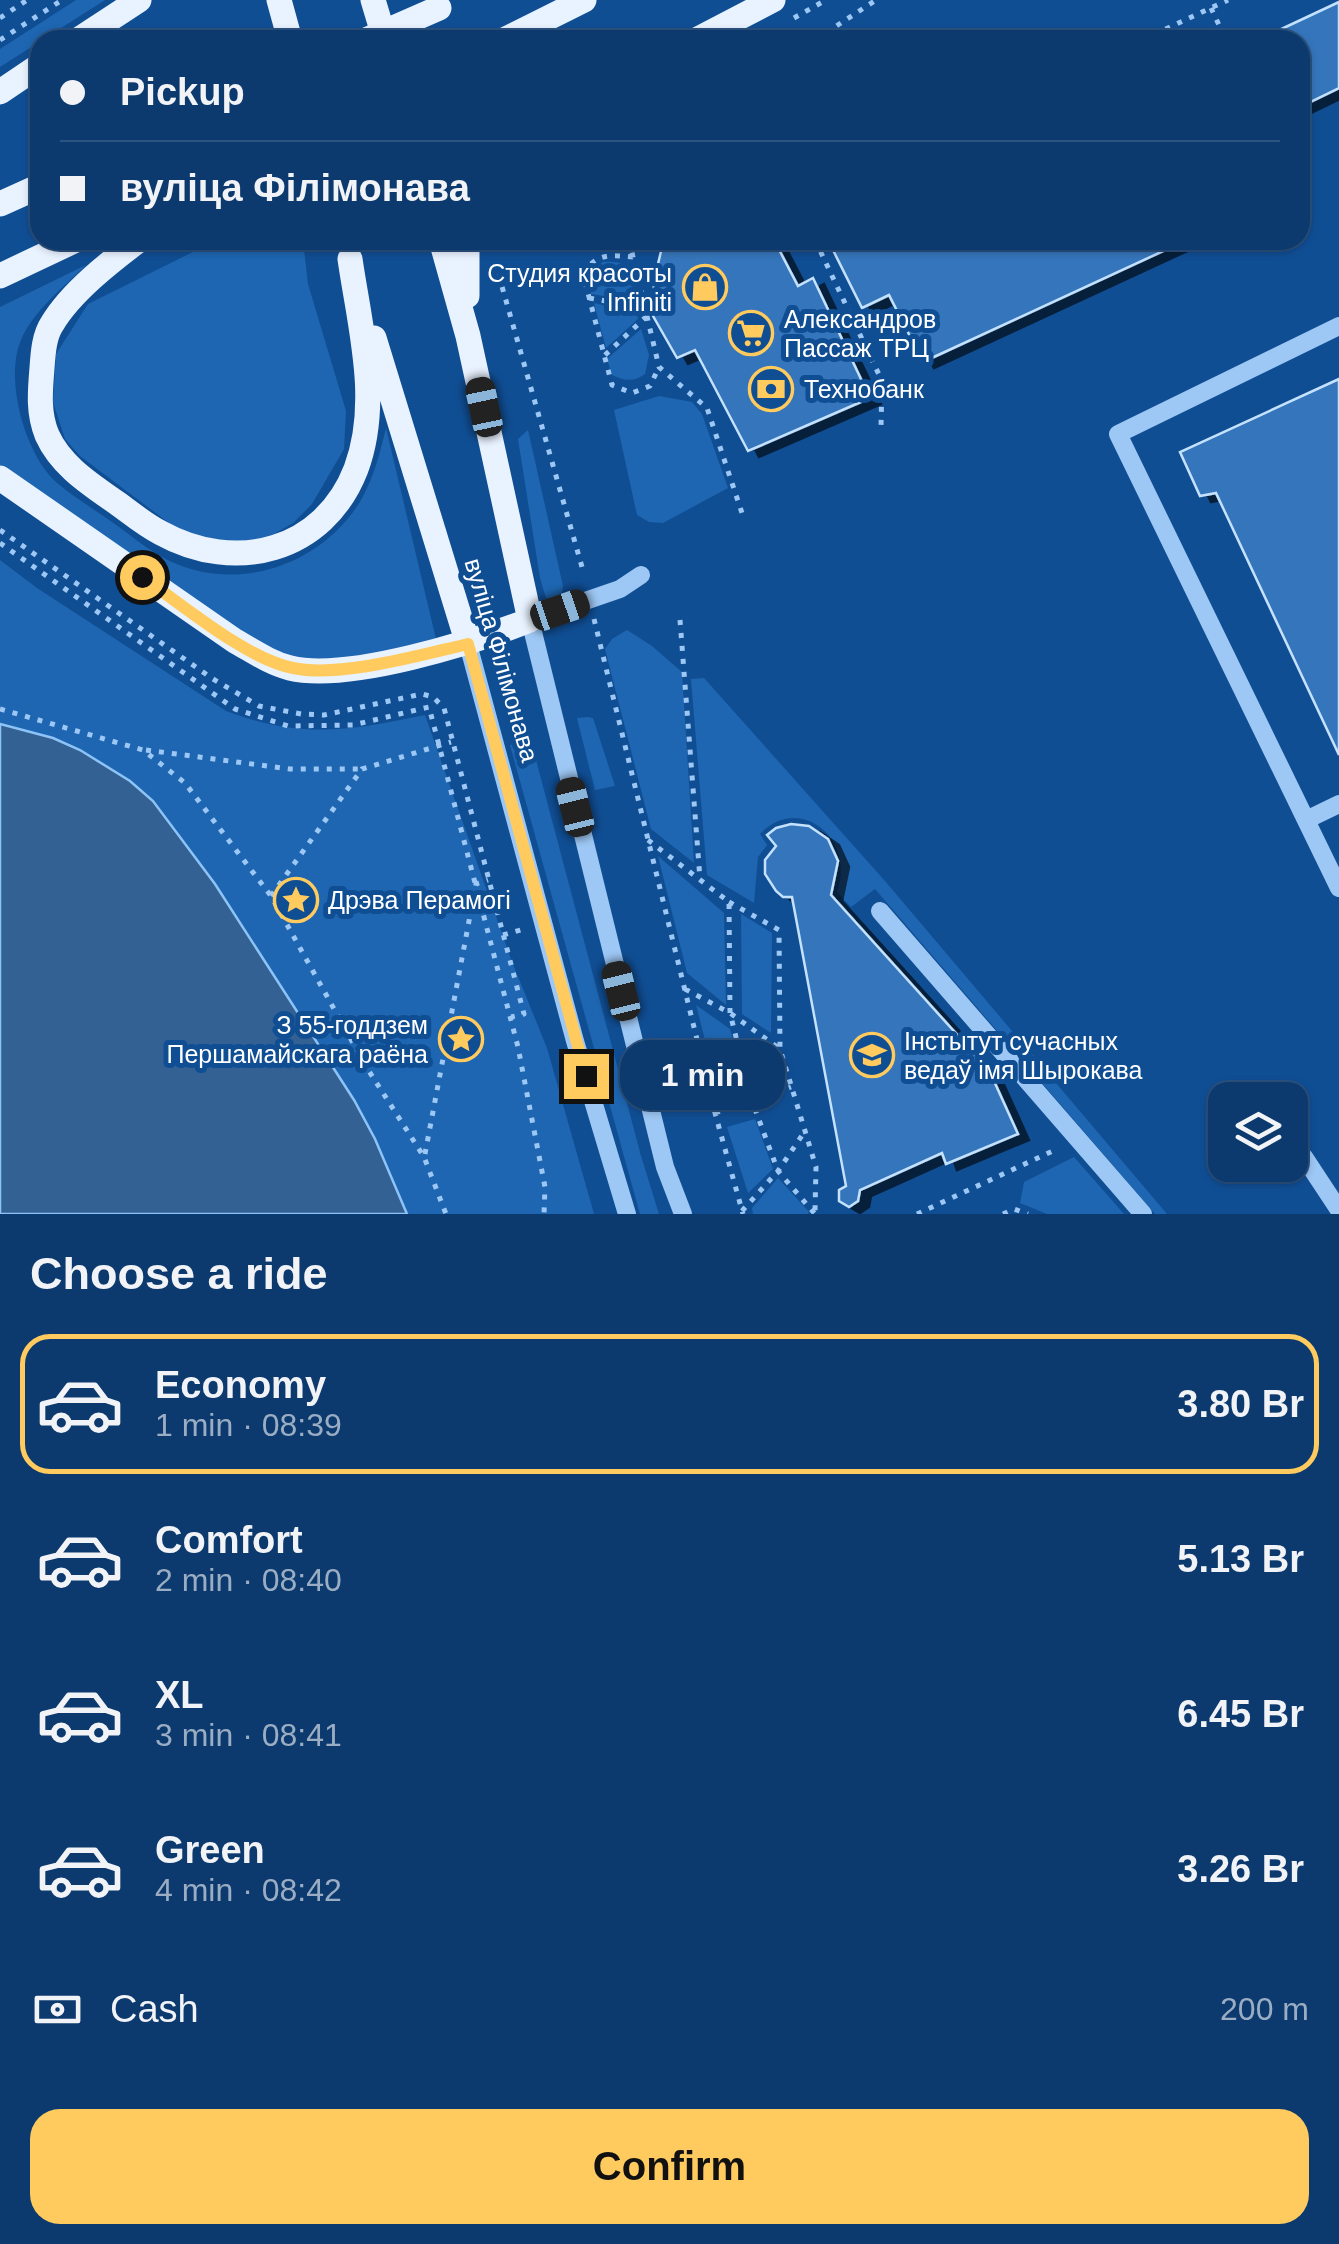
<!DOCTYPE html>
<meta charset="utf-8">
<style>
:root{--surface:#0c3a6f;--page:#1a4577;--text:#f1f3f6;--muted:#9aadc3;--line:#2c5482;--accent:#ffcb5f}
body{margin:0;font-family:Arial,sans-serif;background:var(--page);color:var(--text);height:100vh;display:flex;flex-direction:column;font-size:38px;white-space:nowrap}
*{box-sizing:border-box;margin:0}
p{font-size:32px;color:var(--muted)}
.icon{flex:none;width:55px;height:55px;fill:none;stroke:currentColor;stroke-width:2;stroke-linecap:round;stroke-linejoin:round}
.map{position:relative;height:1214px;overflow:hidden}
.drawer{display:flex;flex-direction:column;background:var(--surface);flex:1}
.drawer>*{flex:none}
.top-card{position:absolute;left:30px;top:30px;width:1280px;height:220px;border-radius:30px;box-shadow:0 2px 8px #0004,0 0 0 2px var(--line);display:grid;align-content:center;height:220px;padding:0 30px;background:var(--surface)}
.controls{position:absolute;left:1208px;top:1082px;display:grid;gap:20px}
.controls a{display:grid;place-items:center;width:100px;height:100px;border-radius:20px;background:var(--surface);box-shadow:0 2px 8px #0004,0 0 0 2px var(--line);font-size:50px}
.end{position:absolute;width:45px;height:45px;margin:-22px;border:12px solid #ffcb5f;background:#111;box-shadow:0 0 0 5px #111}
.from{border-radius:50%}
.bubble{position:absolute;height:70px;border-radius:30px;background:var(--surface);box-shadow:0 2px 8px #0004,0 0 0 2px var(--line);font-size:32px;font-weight:700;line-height:70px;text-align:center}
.car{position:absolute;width:30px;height:60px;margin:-30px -15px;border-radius:12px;box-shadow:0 0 8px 2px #0007;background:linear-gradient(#222 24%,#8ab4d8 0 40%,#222 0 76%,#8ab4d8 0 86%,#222 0)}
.top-card b{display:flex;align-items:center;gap:35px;height:95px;font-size:38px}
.top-card b+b{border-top:2px solid var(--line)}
.top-card i{width:25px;height:25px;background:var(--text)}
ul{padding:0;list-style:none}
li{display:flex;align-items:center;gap:30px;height:140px;margin:0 20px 15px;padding:0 10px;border:5px solid transparent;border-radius:30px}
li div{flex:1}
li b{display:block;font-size:38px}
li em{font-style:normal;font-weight:700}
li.active{border-color:var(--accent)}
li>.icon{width:90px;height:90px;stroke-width:1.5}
h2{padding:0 30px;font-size:45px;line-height:120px}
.pay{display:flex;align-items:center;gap:25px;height:110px;padding:0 30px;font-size:38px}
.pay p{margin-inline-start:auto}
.cta{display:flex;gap:20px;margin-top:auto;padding:20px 30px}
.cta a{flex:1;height:115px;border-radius:30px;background:var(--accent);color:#111;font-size:40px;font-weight:700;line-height:115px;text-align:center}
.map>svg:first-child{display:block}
.green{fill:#1e66b1}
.water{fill:#336193;stroke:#8ec3f7;stroke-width:2.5}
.building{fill:#3475bb;stroke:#c4e1fe;stroke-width:2.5;filter:url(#shadow)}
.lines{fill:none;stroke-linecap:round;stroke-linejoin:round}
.path{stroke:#9dc7f4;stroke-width:5;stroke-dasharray:5 8;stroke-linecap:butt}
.minor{stroke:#9dc7f4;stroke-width:18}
.major{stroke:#e9f3ff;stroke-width:25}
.major-bridge{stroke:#e9f3ff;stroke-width:25}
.route{stroke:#ffcb5f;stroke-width:12}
.labels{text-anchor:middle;stroke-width:10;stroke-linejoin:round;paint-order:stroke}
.poi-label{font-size:25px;fill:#fff;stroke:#104e94;text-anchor:start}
.street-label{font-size:25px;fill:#fff;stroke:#104e94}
</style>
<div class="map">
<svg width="1339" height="1214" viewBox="0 0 1339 1214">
<defs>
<filter id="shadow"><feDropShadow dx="11" dy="6" stdDeviation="0" flood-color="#0009"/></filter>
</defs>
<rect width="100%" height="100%" fill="#104e94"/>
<!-- green -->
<path class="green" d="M76,0H105L0,67V49Z
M217,240H303L308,284L346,411L344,449L312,504L293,523L267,538L227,542L204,538L173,526L80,456L65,439L53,402L56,354L88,304Z
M603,262C634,259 633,276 635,301L591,294C591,280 590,271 603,262Z
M86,265C64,287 33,311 21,340C4,379 25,454 56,482C73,497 94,509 112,522C128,533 144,547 162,557C232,596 321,567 361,500C374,477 380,453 386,428L436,639L352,659L321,662L275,655L0,465V307Z
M594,303L637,313L638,319L606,348Z
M641,329L649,355L645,374C634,382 624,381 612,375L607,359Z
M659,396L692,402L702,414L728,488L663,523L649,522L637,515L614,410Z
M528,430L563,586L561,598H546L540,578L518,439Z
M0,560L37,588L226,711C301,739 348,731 425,715L512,962L547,1048L594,1214H0Z
M627,630L652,646L682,672L694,863L651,829L605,649L612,639Z
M704,678L885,881L1167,1214H1155L875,889L851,907L837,892C856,838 799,793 760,834L767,845L758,857L754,903L707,875L691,679Z
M588,717L593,718L615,786L595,790L577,718Z
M531,741L641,1156L659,1214H640L510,745Z
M658,856L724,913L726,1005L687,973Z
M741,914L772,933L771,1033L742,1014Z
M696,1005L730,1029L748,1097L722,1106Z
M755,1119L773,1169L748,1193L727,1127Z
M1074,1157L1124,1214H1047L1020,1203L1024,1182Z
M778,1178L809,1212L808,1214H753L752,1208Z"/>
<!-- water -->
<path class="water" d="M0,724L53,738L80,750L130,781L153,801L215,884L354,1100L375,1139L407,1214H0Z"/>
<!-- building -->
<path class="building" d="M1339,2V88L1300,107V40H1258Z
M660,240H774L798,286L813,278L870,398L748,451L695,350L677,358L653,316L654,281L662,247Z
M854,240H1187L923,362L889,295L862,308L833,250Z
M1339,379V755L1216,493L1200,496L1180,452Z
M791,824L809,826L828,839L838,861L831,895L989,1070L1018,1134L946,1164L942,1153L860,1190L858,1201L849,1207L839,1201V1190L846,1186L792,897H783L776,891L765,874V860L776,846L767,835L776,828Z"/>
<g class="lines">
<!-- path -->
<path class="path" d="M1211,8L1226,40
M0,18L27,0
M794,18L826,0
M0,40L62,0
M815,40L876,0
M1142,40L1228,0
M629,240L659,367L707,408L743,516
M815,240L882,381L881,427
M633,257C610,255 596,253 583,274L612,385L632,393L650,386L659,367
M495,262L584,574
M589,298L645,308
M605,355L647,316
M0,530L213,679L259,706L301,714L324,715L422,694L433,697L444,708L524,1014L511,1017
M0,543L235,709L288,726L353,725L429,707L518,1047L545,1187L544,1214
M594,619L715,1113L743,1214
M680,620L700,879
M0,709L143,750L185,783L271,896L367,1068L424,1157L446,1214
M146,750L290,769H362
M648,840L729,902L730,1013L752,1101L778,1171L815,1214
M271,896L362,769L451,742
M729,902L779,930L780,1049L816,1167L815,1211L818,1214
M503,935L524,929
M685,989L730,1013L780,1049
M715,1113L791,1087
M425,1154L476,884L488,880
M742,1211L778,1171L805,1131
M917,1214L1057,1149
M1003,1214L1014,1209L1028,1214"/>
<!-- minor -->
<path class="minor" d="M1339,326L1118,434L1339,888
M641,575L620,589L530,620L665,1167L683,1214
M468,644L575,1041L627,1214
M1306,820L1339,804
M880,911L1143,1214
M1304,1157L1339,1210"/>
<!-- major -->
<path class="major" d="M279,0L290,40
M373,0L385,40
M78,40L139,0
M504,40L584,0
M696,40L773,0
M0,92L40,65
M0,204L40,186
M139,240C110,262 71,292 52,324C44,336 43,354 42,368C40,392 38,413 47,435C61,466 90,484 117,503C131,513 145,525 161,533C235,574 324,552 356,469C381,402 360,328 350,259
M467,240V296
M0,276L76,240
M374,338L468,644
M0,478L235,641C253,651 270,663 290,668C348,682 475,642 530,620L468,336L441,240"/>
<!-- major-bridge -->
<path class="major-bridge" d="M366,40L439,8"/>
</g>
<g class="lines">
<!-- route -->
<path class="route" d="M142,577C182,604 246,659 293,668C340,678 420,655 468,644L586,1076"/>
</g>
<!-- icons -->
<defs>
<symbol id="shop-ring" viewBox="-11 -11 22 22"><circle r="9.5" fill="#104e94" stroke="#ffcb5f" stroke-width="1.5"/><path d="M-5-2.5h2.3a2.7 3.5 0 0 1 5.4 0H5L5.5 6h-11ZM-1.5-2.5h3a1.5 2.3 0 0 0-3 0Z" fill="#ffcb5f"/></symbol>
<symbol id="supermarket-ring" viewBox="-11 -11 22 22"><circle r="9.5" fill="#104e94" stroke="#ffcb5f" stroke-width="1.5"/><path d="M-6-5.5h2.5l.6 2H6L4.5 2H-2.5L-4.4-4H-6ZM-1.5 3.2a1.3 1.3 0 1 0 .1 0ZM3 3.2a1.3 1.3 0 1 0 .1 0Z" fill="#ffcb5f"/></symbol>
<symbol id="bank-ring" viewBox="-11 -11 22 22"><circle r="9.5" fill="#104e94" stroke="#ffcb5f" stroke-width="1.5"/><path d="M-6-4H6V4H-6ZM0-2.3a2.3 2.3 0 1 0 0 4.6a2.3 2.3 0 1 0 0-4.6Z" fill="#ffcb5f"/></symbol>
<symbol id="sight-ring" viewBox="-11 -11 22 22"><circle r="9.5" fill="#104e94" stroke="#ffcb5f" stroke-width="1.5"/><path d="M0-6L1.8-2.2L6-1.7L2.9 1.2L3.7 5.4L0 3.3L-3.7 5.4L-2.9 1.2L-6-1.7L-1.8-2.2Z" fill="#ffcb5f"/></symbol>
<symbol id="university-ring" viewBox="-11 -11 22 22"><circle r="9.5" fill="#104e94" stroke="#ffcb5f" stroke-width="1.5"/><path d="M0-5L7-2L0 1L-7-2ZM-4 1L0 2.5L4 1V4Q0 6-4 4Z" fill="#ffcb5f"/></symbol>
</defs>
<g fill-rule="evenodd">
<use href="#shop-ring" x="680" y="262" width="50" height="50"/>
<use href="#supermarket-ring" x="726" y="308" width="50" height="50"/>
<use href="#bank-ring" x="746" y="364" width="50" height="50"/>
<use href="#sight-ring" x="271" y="875" width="50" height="50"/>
<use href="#sight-ring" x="436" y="1014" width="50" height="50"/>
<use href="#university-ring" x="847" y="1030" width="50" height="50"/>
</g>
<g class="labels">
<!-- poi labels -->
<g class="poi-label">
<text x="672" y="282" text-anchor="end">Студия красоты<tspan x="672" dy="29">Infiniti</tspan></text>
<text x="784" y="328">Александров<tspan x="784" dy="29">Пассаж ТРЦ</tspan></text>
<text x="804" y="398">Технобанк</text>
<text x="328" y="909">Дрэва Перамогі</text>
<text x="428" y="1034" text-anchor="end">З 55-годдзем<tspan x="428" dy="29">Першамайскага раёна</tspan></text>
<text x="904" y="1050">Інстытут сучасных<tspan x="904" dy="29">ведаў імя Шырокава</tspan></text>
</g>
<!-- street labels -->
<g class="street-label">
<text transform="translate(502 660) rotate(74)" y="9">вуліца Філімонава</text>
</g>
</g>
</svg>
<div class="controls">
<a><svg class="icon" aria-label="layers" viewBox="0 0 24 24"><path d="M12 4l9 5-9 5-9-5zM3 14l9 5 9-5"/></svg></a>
</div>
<i class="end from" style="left:142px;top:577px"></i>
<i class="end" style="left:586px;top:1076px"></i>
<div class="bubble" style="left:620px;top:1040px;width:165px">1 min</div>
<i class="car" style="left:484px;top:407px;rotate:348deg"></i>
<i class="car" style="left:560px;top:610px;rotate:71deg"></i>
<i class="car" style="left:575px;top:807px;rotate:346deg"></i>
<i class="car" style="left:621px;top:991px;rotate:346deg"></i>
<div class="top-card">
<b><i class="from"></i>Pickup</b>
<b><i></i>вуліца Філімонава</b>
</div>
</div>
<section class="drawer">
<h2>Choose a ride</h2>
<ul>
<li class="active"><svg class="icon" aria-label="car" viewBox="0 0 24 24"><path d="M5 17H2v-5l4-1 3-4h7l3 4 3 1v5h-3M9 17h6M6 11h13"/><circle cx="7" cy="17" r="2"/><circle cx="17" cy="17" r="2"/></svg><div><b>Economy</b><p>1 min · 08:39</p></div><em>3.80 Br</em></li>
<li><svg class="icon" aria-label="car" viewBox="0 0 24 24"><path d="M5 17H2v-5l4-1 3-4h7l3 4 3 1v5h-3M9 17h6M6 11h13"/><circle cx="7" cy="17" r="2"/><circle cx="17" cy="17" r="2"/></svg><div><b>Comfort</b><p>2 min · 08:40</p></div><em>5.13 Br</em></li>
<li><svg class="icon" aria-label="car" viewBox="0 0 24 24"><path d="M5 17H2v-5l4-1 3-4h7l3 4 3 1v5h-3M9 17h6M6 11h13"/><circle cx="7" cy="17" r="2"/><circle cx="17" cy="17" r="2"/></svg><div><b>XL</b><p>3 min · 08:41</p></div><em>6.45 Br</em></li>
<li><svg class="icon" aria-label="car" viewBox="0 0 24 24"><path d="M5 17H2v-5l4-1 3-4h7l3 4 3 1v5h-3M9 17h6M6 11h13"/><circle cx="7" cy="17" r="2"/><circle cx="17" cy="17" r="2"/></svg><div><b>Green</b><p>4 min · 08:42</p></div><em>3.26 Br</em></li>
</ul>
<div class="pay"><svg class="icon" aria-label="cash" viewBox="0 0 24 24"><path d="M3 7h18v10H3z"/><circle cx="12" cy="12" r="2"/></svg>Cash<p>200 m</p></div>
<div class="cta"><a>Confirm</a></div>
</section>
